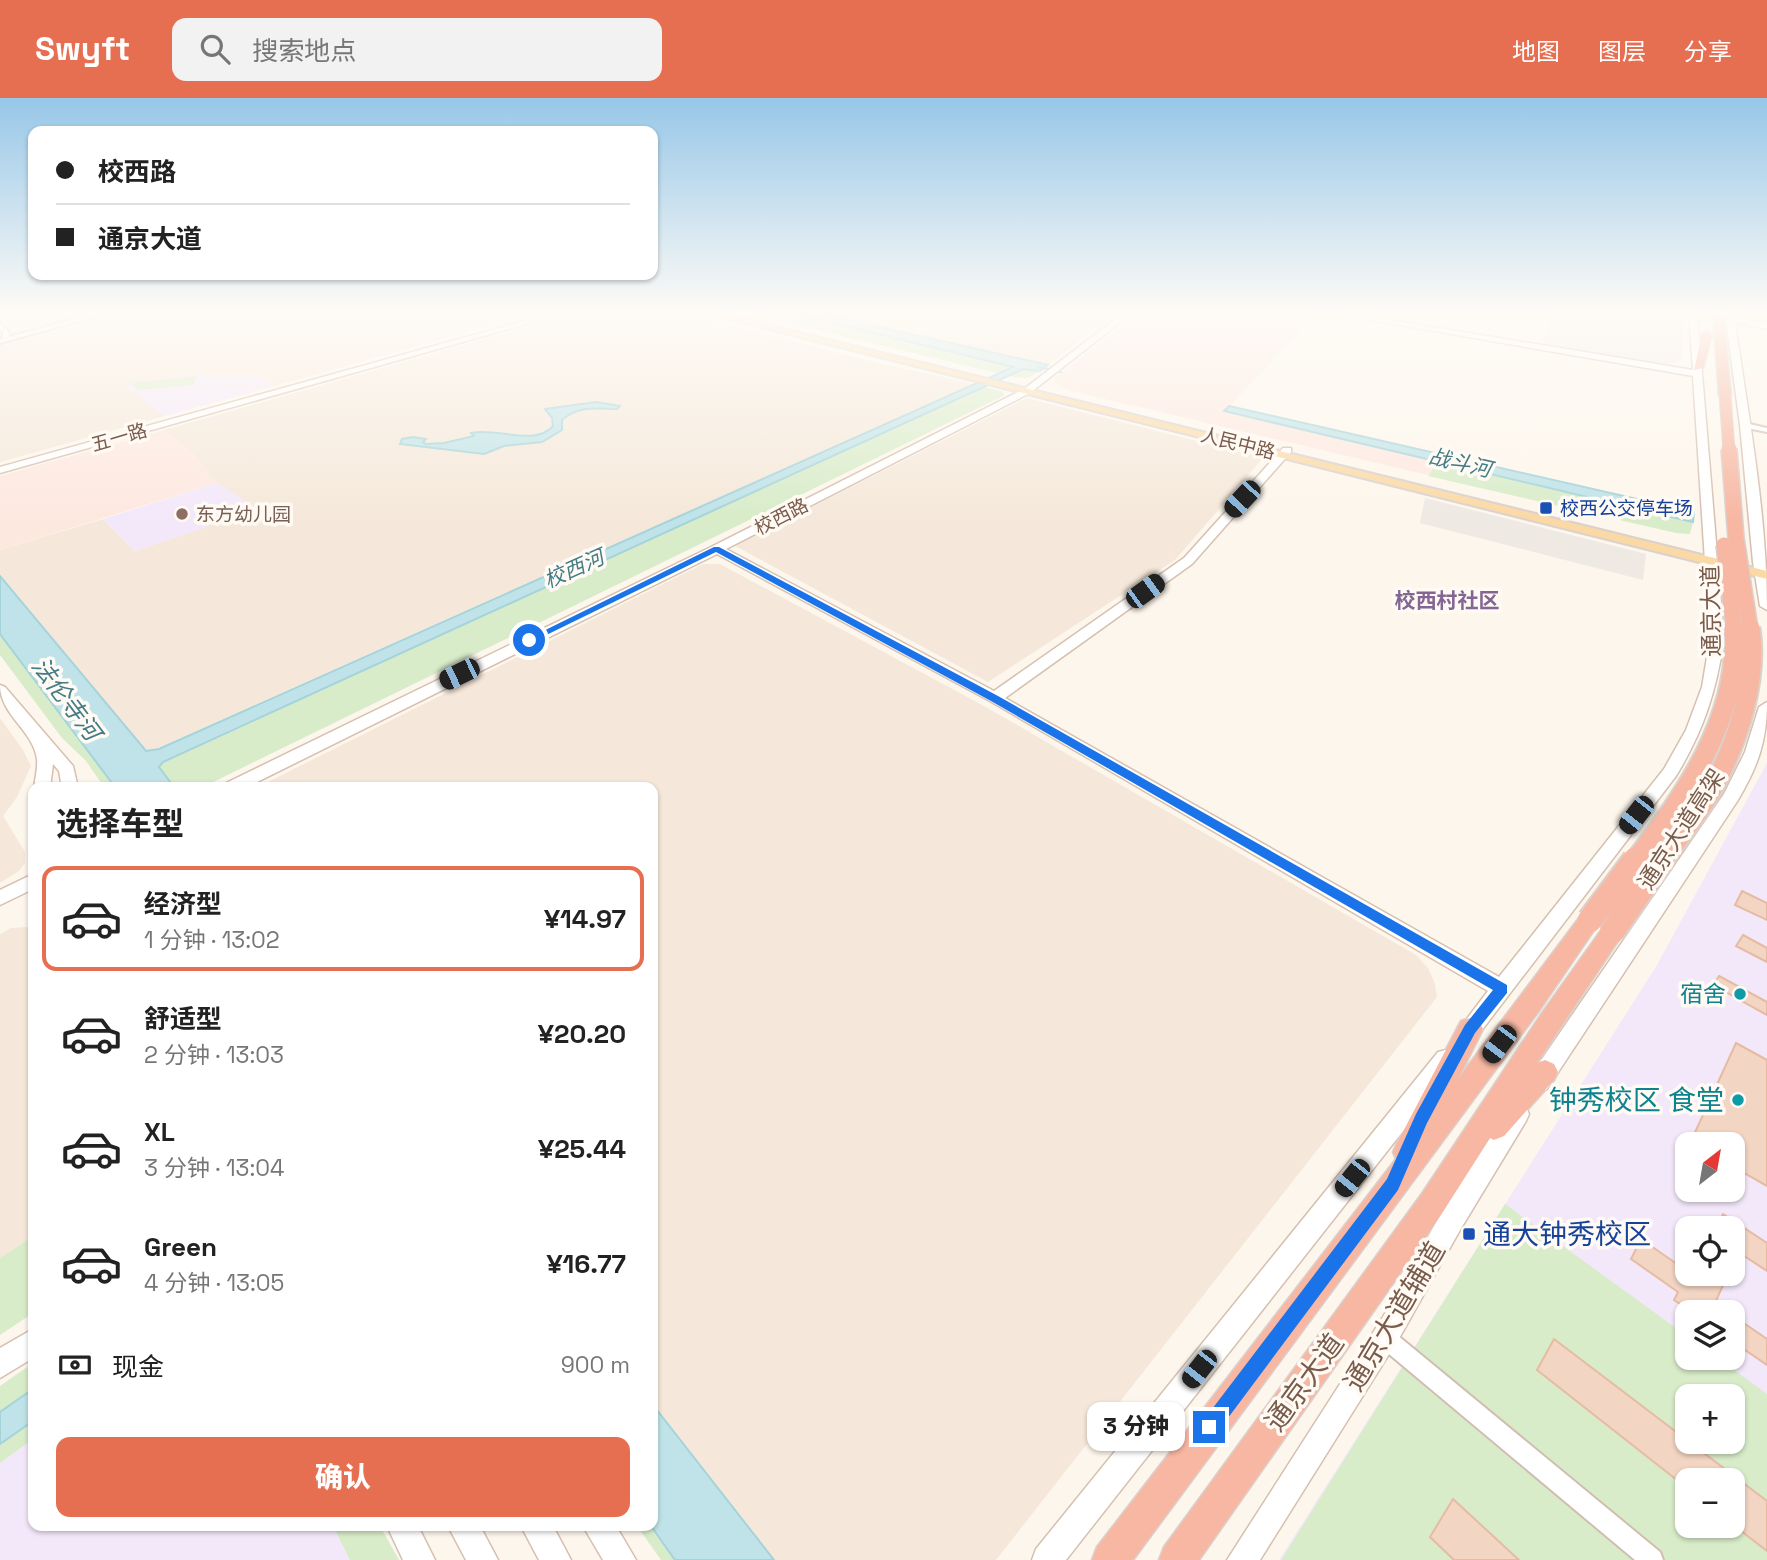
<!DOCTYPE html>
<html lang="zh">
<meta charset="utf-8">
<style>
:root{--surface:#fff;--page:#f2f2f2;--text:#222;--muted:#767676;--line:#e0e0e0;--accent:#e76f51}
body{margin:0;font-family:"Space Grotesk","Noto Sans SC",sans-serif;background:var(--page);color:var(--text);height:100vh;display:flex;flex-direction:column;font-size:26px;white-space:nowrap}
*{box-sizing:border-box;margin:0}
p{font-size:23px;color:var(--muted)}
.icon{flex:none;width:38px;height:38px;fill:none;stroke:currentColor;stroke-width:2;stroke-linecap:round;stroke-linejoin:round}
.map{position:relative;flex:1;overflow:hidden}
.panel{position:absolute;left:28px;top:684px;width:630px;height:749px;display:flex;flex-direction:column;background:var(--surface);border-radius:14px;box-shadow:0 2px 5px #0004}
.panel>*{flex:none}
.banner{position:absolute;left:28px;top:28px;width:630px;height:154px;border-radius:14px;box-shadow:0 2px 5px #0004;display:grid;align-content:center;height:154px;padding:0 28px;background:var(--surface)}
.needle{width:46px;rotate:31deg}
.buttons{position:absolute;left:1675px;top:1034px;display:grid;gap:14px}
.buttons a{display:grid;place-items:center;width:70px;height:70px;border-radius:14px;background:var(--surface);box-shadow:0 2px 5px #0004;font-size:35px}
.end{position:absolute;width:32px;height:32px;margin:-16px;border:9px solid #1a73e8;background:#fff;box-shadow:0 0 0 4px #fff}
.from{border-radius:50%}
.bubble{position:absolute;height:49px;border-radius:14px;background:var(--surface);box-shadow:0 2px 5px #0004;font-size:23px;font-weight:800;line-height:49px;text-align:center}
.car{position:absolute;width:21px;height:42px;margin:-21px -10px;border-radius:9px;box-shadow:0 0 5px 2px #0007;background:linear-gradient(#222 24%,#8ab4d8 0 40%,#222 0 76%,#8ab4d8 0 86%,#222 0)}
.banner b{display:flex;align-items:center;gap:24px;height:66px;font-size:26px}
.banner b+b{border-top:2px solid var(--line)}
.banner i{width:18px;height:18px;background:var(--text)}
ul{padding:0;list-style:none}
li{display:flex;align-items:center;gap:21px;height:105px;margin:0 14px 10px;padding:0 14px;border:4px solid transparent;border-radius:14px}
li div{flex:1}
li b{display:block;font-size:26px}
li em{font-style:normal;font-weight:800}
li.current{border-color:var(--accent)}
li>.icon{width:63px;height:63px;stroke-width:1.5}
h2{padding:0 28px;font-size:32px;line-height:84px}
.pay{display:flex;align-items:center;gap:18px;height:77px;padding:0 28px;font-size:26px}
.pay p{margin-inline-start:auto}
.action{display:flex;gap:14px;margin-top:auto;padding:14px 28px}
.action a{flex:1;height:80px;border-radius:14px;background:var(--accent);color:#fff;font-size:28px;font-weight:800;line-height:80px;text-align:center}
header{display:flex;align-items:center;gap:42px;box-sizing:border-box;height:98px;padding:0 35px;background:var(--accent);color:#fff}
header strong{font-size:33px}
nav{display:flex;gap:38px;margin-inline-start:auto;font-size:24px}
.search{width:490px;height:63px;background:var(--page);display:flex;align-items:center;gap:18px;box-sizing:border-box;padding:0 24px;border-radius:14px;color:var(--muted);font-size:26px}
.map>svg:first-child{display:block}
.residential{fill:#f5e8da}
.commercial{fill:#fde8e0}
.industrial{fill:#efe9e4}
.education{fill:#f3e8fa;fill-rule:evenodd}
.green{fill:#d8ecc9;fill-rule:evenodd}
.water{fill:#bfe3e8;stroke:#a5d3da;stroke-width:2}
.lines{fill:none;stroke-linecap:round;stroke-linejoin:round}
.stream{stroke:#a5d3da;stroke-width:2.5}
.building{fill:#f3d5c3;stroke:#e6bba3;stroke-width:2}
.street-casing{stroke:#d1beb0;stroke-width:4}
.secondary-casing{stroke:#d6c0b0;stroke-width:3}
.primary-casing{stroke:#dad1cd;stroke-width:4}
.highway-casing{stroke:#dad1cd;stroke-width:3}
.street{fill:#fff;fill-rule:evenodd}
.secondary{fill:#fff;fill-rule:evenodd}
.primary{fill:#fbd9a5;fill-rule:evenodd}
.highway{fill:#f7b7a3;fill-rule:evenodd}
.highway-bridge-far3-casing{stroke:#dad1cd;stroke-width:13;stroke-linecap:butt}
.highway-bridge-far2-casing{stroke:#dad1cd;stroke-width:18;stroke-linecap:butt}
.highway-bridge-far1-casing{stroke:#dad1cd;stroke-width:23;stroke-linecap:butt}
.highway-bridge-casing{stroke:#dad1cd;stroke-width:28;stroke-linecap:butt}
.highway-bridge-far3{stroke:#f7b7a3;stroke-width:11}
.highway-bridge-far2{stroke:#f7b7a3;stroke-width:15}
.highway-bridge-far1{stroke:#f7b7a3;stroke-width:19}
.highway-bridge{stroke:#f7b7a3;stroke-width:24}
.route{fill:#1a73e8}
.transit-dot{fill:#1a4fb4;stroke:#fffaf3;stroke-width:2.5}
.education-dot{fill:#8d6e63;stroke:#fffaf3;stroke-width:2.5}
.culture-dot{fill:#0f9aa8;stroke:#fffaf3;stroke-width:2.5}
.labels{text-anchor:middle;stroke-width:7;stroke-linejoin:round;paint-order:stroke}
.far-street-label{font-size:19px;fill:#7a5c4d;stroke:#fffaf3}
.far-transit-label{font-size:19px;fill:#164399;stroke:#fffaf3;text-anchor:start}
.far-education-label{font-size:19px;fill:#785e54;stroke:#fffaf3;text-anchor:start}
.far-water-label{font-size:21px;font-style:italic;fill:#437c86;stroke:#fffaf3}
.far-quarter-label{font-size:21px;font-weight:bold;fill:#846695;stroke:#fffaf3}
.street-label{font-size:23px;fill:#7a5c4d;stroke:#fffaf3}
.culture-label{font-size:23px;fill:#0d838f;stroke:#fffaf3;text-anchor:end}
.water-label{font-size:24px;font-style:italic;fill:#437c86;stroke:#fffaf3}
.near-culture-label{font-size:28px;fill:#0d838f;stroke:#fffaf3;text-anchor:end}
.near-transit-label{font-size:28px;fill:#164399;stroke:#fffaf3;text-anchor:start}
.near-street-label{font-size:28px;fill:#7a5c4d;stroke:#fffaf3}
</style>
<header>
<strong>Swyft</strong>
<div class="search"><svg class="icon" aria-label="search" viewBox="0 0 24 24"><circle cx="10" cy="10" r="6"/><path d="M15 15l6 6"/></svg>搜索地点</div>
<nav><a>地图</a><a>图层</a><a>分享</a></nav>
</header>
<div class="map">
<svg width="1767" height="1462" viewBox="0 0 1767 1462">
<rect width="100%" height="100%" fill="#fdf6ec"/>
<!-- residential -->
<path class="residential" d="M0,215H535L274,288L261,279L128,290L165,318L0,364Z
M576,215H681L870,263L974,286L154,652L146,653L0,478V452L103,421L135,453L258,411L216,385L192,354L164,332Z
M818,215H1116L1048,267Z
M1027,300L1263,360L1175,462L988,584L735,448Z
M703,466H720L984,608L1416,857L1428,870L1435,886L1437,899L996,1462H774L653,1307V690H256Z
M0,620L23,652L31,668L17,699L3,718L25,754V765L19,773L0,785Z
M27,829L33,831V1138L0,1160V836L11,830Z"/>
<!-- commercial -->
<path class="commercial" d="M1138,215L1316,216L1225,313L1437,364L1428,377L1067,292L1054,284L1055,280Z
M164,332L192,354L216,385L0,452V378Z"/>
<!-- industrial -->
<path class="industrial" d="M1554,215H1683L1682,260L1674,265L1651,266L1541,249Z
M1425,400L1646,456L1643,482L1420,425Z"/>
<!-- education -->
<path class="education" d="M202,276L261,279L274,288L165,318L127,290V285Z
M216,385L259,411L135,453L103,421Z
M1767,665V1462H1279L1657,867ZM1687,1046H1732V1092H1687ZM1687,1130H1732V1176H1687ZM1687,1214H1732V1260H1687ZM1687,1298H1732V1344H1687ZM1687,1382H1732V1428H1687Z
M33,1341V1428H333L350,1462H0V1365Z"/>
<!-- green -->
<path class="green" d="M746,215H791L1040,273L1027,280L1014,279Z
M197,278L193,287L138,292L130,285Z
M984,289L1001,293L1005,297L203,689H174L158,669L163,665Z
M1437,364L1693,424L1690,436L1676,435L1428,378Z
M0,537L115,689H104L86,663L62,640L0,557Z
M1505,1106L1687,1238V1260H1718L1767,1296V1462H1281ZM1687,1298H1732V1344H1687ZM1687,1382H1732V1428H1687Z
M33,1138V1215L0,1237V1160Z
M33,1265V1341L0,1365V1288Z
M333,1428H380L399,1462H350Z
M637,1428H651L675,1462H661Z"/>
<!-- water -->
<path class="water" d="M791,215H818L1048,267L1040,273L1023,271L163,664L159,669L174,689H115L0,536V478L146,653L159,651L1013,269Z
M596,304L620,308L617,311C598,311 578,307 562,322V332L542,344L504,348L484,356L400,346L402,341L413,339L426,341L423,344L426,346L444,345L474,338L471,335C496,329 535,349 553,328L552,320L545,311Z
M1229,308L1694,414L1693,424L1224,313Z
M33,1291V1323L0,1346V1314Z
M653,1307L774,1462H675L651,1428Z"/>
<g class="lines">
<!-- stream -->
<path class="stream" d="M1038,269L1061,274"/>
</g>
<!-- building -->
<path class="building" d="M1742,793L1767,805V822L1735,807Z
M1743,837L1767,850V864L1736,848Z
M1719,878L1767,904V917L1713,887Z
M1736,945L1767,962V1088L1732,1068V1046H1697L1691,1043Z
M1723,1116L1767,1145V1173L1732,1150V1130H1716Z
M1641,1141L1687,1173V1176H1728L1715,1205L1729,1214H1692L1674,1202L1678,1194L1631,1161Z
M1732,1217L1767,1241V1267L1732,1243Z
M1554,1241L1767,1403V1453L1732,1426V1382H1687V1390L1537,1272Z
M1453,1401L1519,1462H1454L1430,1439Z"/>
<g class="lines">
<defs>
<path id="street" d="M98,215H107L0,245V241L3,240V234L0,231V225L9,234V239Z
M1745,325L1767,330V334L1742,329L1741,327Z
M1384,1230L1391,1232L1660,1454L1663,1462H1635L1377,1246L1375,1239L1377,1232Z"/>
<path id="secondary" d="M552,215H565L0,375V369Z
M1123,215H1132L1030,295L726,451L994,593L1184,460L1283,350H1291V354L1192,466L1005,600L1499,879L1664,671L1686,632L1702,589L1710,541L1693,278L1330,215H1348L1693,272L1689,215H1697L1724,541C1716,594 1704,632 1676,678L1472,945L1464,948L1456,945L1453,939L1488,893L990,603L717,456L245,690H222L224,686L713,448L1024,291Z
M1725,215H1733L1734,220L1767,225V231L1735,225C1749,320 1767,417 1767,512L1760,508L1753,464L1740,327Z
M0,587L5,589L73,668L78,690H62L59,673L53,666L50,690H34C35,681 38,670 37,661C33,632 0,617 0,587Z
M1767,604C1767,643 1758,668 1738,702L1547,991L1539,994L1531,991L1528,984L1531,977L1724,696L1745,654L1759,609Z
M33,776V791L0,807V792Z
M1446,952L1454,954L1457,961L1454,968L1066,1462H1032L1036,1451L1438,954Z
M1518,1006L1526,1009L1529,1016L1526,1023L1460,1132L1401,1237L1260,1462H1227L1383,1219L1442,1114L1510,1009Z
M33,1231V1260L0,1280V1250Z
M387,1428H418L435,1462H403Z
M448,1428H480L498,1462H466Z
M521,1428H553L571,1462H539Z
M583,1428H616L636,1462H603Z"/>
<path id="primary" d="M704,215H719L1767,473V481Z"/>
<path id="highway" d="M1713,215H1723L1731,297L1725,300L1719,297Z
M1707,233L1712,236L1703,270L1694,272L1702,236Z
M1590,813L1598,816L1601,822L1539,913L1133,1462H1092L1097,1449L1396,1061L1393,1054L1397,1045L1461,923L1470,920L1479,923L1483,931L1458,981L1582,816Z
M1612,825L1620,828L1624,834L1620,840L1537,965L1545,962L1554,966L1558,974L1554,982L1504,1038L1494,1042L1490,1040L1441,1117L1199,1462H1159L1164,1449L1421,1097L1544,912L1604,828Z"/>
</defs>
<!-- street casing -->
<use href="#street" class="street-casing"/>
<!-- secondary casing -->
<use href="#secondary" class="secondary-casing"/>
<!-- primary casing -->
<use href="#primary" class="primary-casing"/>
<!-- highway casing -->
<use href="#highway" class="highway-casing"/>
<!-- street -->
<use href="#street" class="street"/>
<!-- secondary -->
<use href="#secondary" class="secondary"/>
<!-- primary -->
<use href="#primary" class="primary"/>
<!-- highway -->
<use href="#highway" class="highway"/>
<defs>
<path id="highway-bridge-far3" d="M1725,297L1729,353"/>
<path id="highway-bridge-far2" d="M1729,351L1736,440L1750,531
M1724,447L1734,531"/>
<path id="highway-bridge-far1" d="M1634,764C1685,697 1741,618 1734,530
M1661,764C1678,740 1699,716 1713,689C1738,643 1758,582 1750,530"/>
<path id="highway-bridge" d="M1590,822L1635,762
M1612,834L1662,762"/>
</defs>
<!-- highway-bridge-far3 casing -->
<use href="#highway-bridge-far3" class="highway-bridge-far3-casing"/>
<!-- highway-bridge-far2 casing -->
<use href="#highway-bridge-far2" class="highway-bridge-far2-casing"/>
<!-- highway-bridge-far1 casing -->
<use href="#highway-bridge-far1" class="highway-bridge-far1-casing"/>
<!-- highway-bridge casing -->
<use href="#highway-bridge" class="highway-bridge-casing"/>
<!-- highway-bridge-far3 -->
<use href="#highway-bridge-far3" class="highway-bridge-far3"/>
<!-- highway-bridge-far2 -->
<use href="#highway-bridge-far2" class="highway-bridge-far2"/>
<!-- highway-bridge-far1 -->
<use href="#highway-bridge-far1" class="highway-bridge-far1"/>
<!-- highway-bridge -->
<use href="#highway-bridge" class="highway-bridge"/>
</g>
<!-- sky -->
<linearGradient id="sky" x2="0" y2="1"><stop stop-color="#97c7e8"/><stop offset="0.51" stop-color="#fefbf6"/><stop offset="1" stop-color="#fefbf6" stop-opacity="0"/></linearGradient>
<rect width="1767" height="420" fill="url(#sky)"/>
<!-- route -->
<path class="route" d="M714,449H719L998,598L1507,887V895L1475,935L1427,1025L1398,1092L1216,1336L1209,1339L1203,1336L1200,1329L1203,1323L1387,1081L1416,1016L1465,927L1493,892L991,603L716,454L532,544L525,542Z"/>
<!-- markers -->
<g class="transit-dot">
<rect x="1539" y="403" width="14" height="14" rx="3.5"/>
<rect x="1462" y="1129" width="14" height="14" rx="3.5"/>
</g>
<circle class="education-dot" cx="182" cy="416" r="7"/>
<g class="culture-dot">
<circle cx="1740" cy="896" r="7"/>
<circle cx="1738" cy="1002" r="7"/>
</g>
<g class="labels">
<!-- far-street labels -->
<g class="far-street-label">
<text transform="translate(119 339) rotate(-16)" y="7">五一路</text>
<text transform="translate(1238 345) rotate(14)" y="7">人民中路</text>
<text transform="translate(781 418) rotate(-27)" y="7">校西路</text>
</g>
<!-- far-transit labels -->
<g class="far-transit-label">
<text x="1560" y="417">校西公交停车场</text>
</g>
<!-- far-education labels -->
<g class="far-education-label">
<text x="196" y="423">东方幼儿园</text>
</g>
<!-- far-water labels -->
<g class="far-water-label">
<text transform="translate(1460 365) rotate(13)" y="7">战斗河</text>
<text transform="translate(574 471) rotate(-24)" y="7">校西河</text>
</g>
<!-- far-quarter labels -->
<g class="far-quarter-label">
<text x="1447" y="510">校西村社区</text>
</g>
<!-- street labels -->
<g class="street-label">
<text transform="translate(1711 513) rotate(-91)" y="8">通京大道</text>
<text transform="translate(1681 731) rotate(-57)" y="8">通京大道高架</text>
</g>
<!-- culture labels -->
<g class="culture-label">
<text x="1726" y="904">宿舍</text>
</g>
<!-- water labels -->
<g class="water-label">
<text transform="translate(66 601) rotate(53)" y="8">法伦寺河</text>
</g>
<!-- near-culture labels -->
<g class="near-culture-label">
<text x="1724" y="1012">钟秀校区 食堂</text>
</g>
<!-- near-transit labels -->
<g class="near-transit-label">
<text x="1483" y="1146">通大钟秀校区</text>
</g>
<!-- near-street labels -->
<g class="near-street-label">
<text transform="translate(1394 1218) rotate(-59)" y="10">通京大道辅道</text>
<text transform="translate(1304 1284) rotate(-54)" y="10">通京大道</text>
</g>
</g>
</svg>
<div class="buttons">
<a><svg class="needle" viewBox="-14 -14 28 28"><path d="M0-13l5 13h-10z" fill="#e53935"/><path d="M0 13l5-13h-10z" fill="#767676"/></svg></a>
<a><svg class="icon" aria-label="locate" viewBox="0 0 24 24"><circle cx="12" cy="12" r="6"/><path d="M12 2v4M12 18v4M2 12h4M18 12h4"/></svg></a>
<a><svg class="icon" aria-label="layers" viewBox="0 0 24 24"><path d="M12 4l9 5-9 5-9-5zM3 14l9 5 9-5"/></svg></a>
<a>+</a>
<a>−</a>
</div>
<i class="end from" style="left:529px;top:542px"></i>
<i class="end" style="left:1209px;top:1329px"></i>
<div class="bubble" style="left:1087px;top:1304px;width:98px">3 分钟</div>
<i class="car" style="left:1242px;top:401px;rotate:223deg"></i>
<i class="car" style="left:1145px;top:493px;rotate:54deg"></i>
<i class="car" style="left:459px;top:576px;rotate:244deg"></i>
<i class="car" style="left:1636px;top:717px;rotate:218deg"></i>
<i class="car" style="left:1499px;top:946px;rotate:217deg"></i>
<i class="car" style="left:1352px;top:1080px;rotate:219deg"></i>
<i class="car" style="left:1199px;top:1271px;rotate:218deg"></i>
<div class="banner">
<b><i class="from"></i>校西路</b>
<b><i></i>通京大道</b>
</div>
<section class="panel">
<h2>选择车型</h2>
<ul>
<li class="current"><svg class="icon" aria-label="car" viewBox="0 0 24 24"><path d="M5 17H2v-5l4-1 3-4h7l3 4 3 1v5h-3M9 17h6M6 11h13"/><circle cx="7" cy="17" r="2"/><circle cx="17" cy="17" r="2"/></svg><div><b>经济型</b><p>1 分钟 · 13:02</p></div><em>¥14.97</em></li>
<li><svg class="icon" aria-label="car" viewBox="0 0 24 24"><path d="M5 17H2v-5l4-1 3-4h7l3 4 3 1v5h-3M9 17h6M6 11h13"/><circle cx="7" cy="17" r="2"/><circle cx="17" cy="17" r="2"/></svg><div><b>舒适型</b><p>2 分钟 · 13:03</p></div><em>¥20.20</em></li>
<li><svg class="icon" aria-label="car" viewBox="0 0 24 24"><path d="M5 17H2v-5l4-1 3-4h7l3 4 3 1v5h-3M9 17h6M6 11h13"/><circle cx="7" cy="17" r="2"/><circle cx="17" cy="17" r="2"/></svg><div><b>XL</b><p>3 分钟 · 13:04</p></div><em>¥25.44</em></li>
<li><svg class="icon" aria-label="car" viewBox="0 0 24 24"><path d="M5 17H2v-5l4-1 3-4h7l3 4 3 1v5h-3M9 17h6M6 11h13"/><circle cx="7" cy="17" r="2"/><circle cx="17" cy="17" r="2"/></svg><div><b>Green</b><p>4 分钟 · 13:05</p></div><em>¥16.77</em></li>
</ul>
<div class="pay"><svg class="icon" aria-label="cash" viewBox="0 0 24 24"><path d="M3 7h18v10H3z"/><circle cx="12" cy="12" r="2"/></svg>现金<p>900 m</p></div>
<div class="action"><a>确认</a></div>
</section>
</div>
